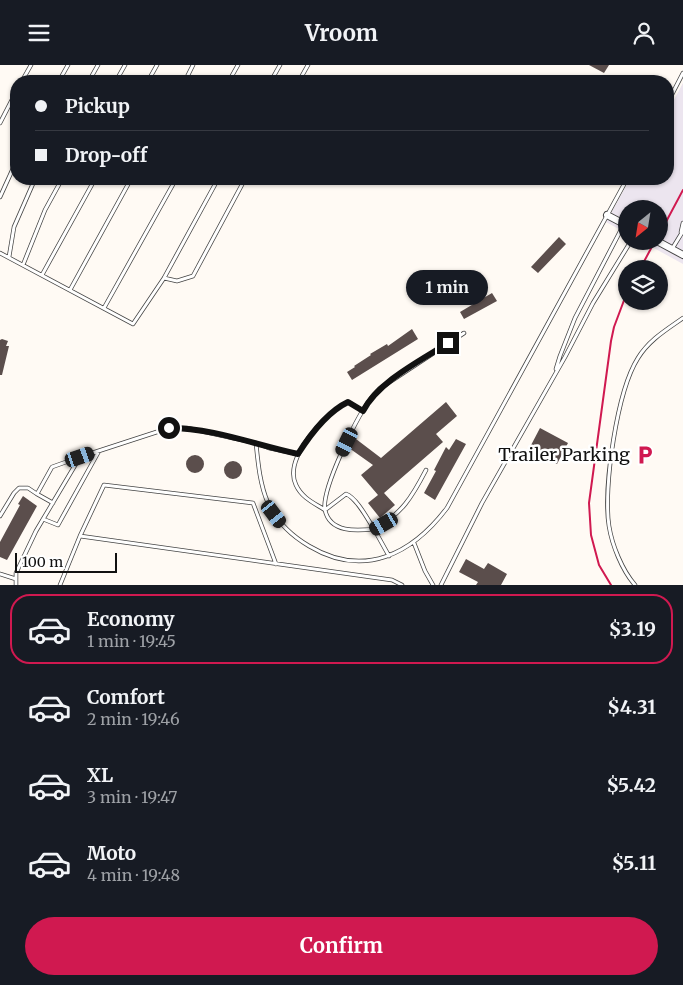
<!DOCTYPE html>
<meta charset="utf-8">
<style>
:root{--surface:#171b24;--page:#242831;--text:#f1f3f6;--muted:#9ea1a6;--line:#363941;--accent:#d01950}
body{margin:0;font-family:Merriweather,serif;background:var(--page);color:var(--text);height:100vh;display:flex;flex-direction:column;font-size:19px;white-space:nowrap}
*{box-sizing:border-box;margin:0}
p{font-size:16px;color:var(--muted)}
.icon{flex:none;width:28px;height:28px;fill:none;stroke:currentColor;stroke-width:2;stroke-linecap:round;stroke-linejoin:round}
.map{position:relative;height:520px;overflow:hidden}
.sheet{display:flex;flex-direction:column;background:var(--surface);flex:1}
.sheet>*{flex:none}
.guide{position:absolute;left:10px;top:10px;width:664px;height:110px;border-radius:20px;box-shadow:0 1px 4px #0004;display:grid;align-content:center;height:110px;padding:0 25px;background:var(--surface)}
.needle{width:32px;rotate:210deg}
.fabs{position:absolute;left:618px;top:135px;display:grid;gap:10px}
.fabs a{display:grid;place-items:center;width:50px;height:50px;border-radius:50%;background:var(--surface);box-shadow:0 1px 4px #0004;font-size:25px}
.scale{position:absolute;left:15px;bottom:12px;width:102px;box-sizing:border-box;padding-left:5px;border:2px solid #111;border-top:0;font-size:14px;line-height:18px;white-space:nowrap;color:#111;-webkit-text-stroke:4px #fff;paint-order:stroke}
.end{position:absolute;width:22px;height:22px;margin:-11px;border:6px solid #111;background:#fff;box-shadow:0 0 0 2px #fff}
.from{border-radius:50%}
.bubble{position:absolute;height:35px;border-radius:18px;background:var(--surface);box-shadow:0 1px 4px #0004;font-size:16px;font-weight:700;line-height:35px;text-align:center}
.car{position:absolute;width:15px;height:30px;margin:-15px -8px;border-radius:6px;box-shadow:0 0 4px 1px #0007;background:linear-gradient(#222 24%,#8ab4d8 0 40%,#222 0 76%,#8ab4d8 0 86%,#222 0)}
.guide b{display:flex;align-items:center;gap:18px;height:48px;font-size:19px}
.guide b+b{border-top:1px solid var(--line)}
.guide i{width:12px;height:12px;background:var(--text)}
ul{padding:9px 0 0;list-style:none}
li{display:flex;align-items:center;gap:15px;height:70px;margin:0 10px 8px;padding:0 15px;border:2px solid transparent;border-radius:20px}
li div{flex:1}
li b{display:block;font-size:19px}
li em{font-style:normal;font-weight:700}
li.on{border-color:var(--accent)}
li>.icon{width:45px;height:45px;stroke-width:1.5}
.primary-button{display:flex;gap:10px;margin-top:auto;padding:10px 25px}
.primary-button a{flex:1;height:58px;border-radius:30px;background:var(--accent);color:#fff;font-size:20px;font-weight:700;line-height:58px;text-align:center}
header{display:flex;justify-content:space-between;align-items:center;height:65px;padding:0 25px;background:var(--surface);font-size:22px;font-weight:700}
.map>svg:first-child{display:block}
.industrial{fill:#ece5ef}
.building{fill:#5b4e4c}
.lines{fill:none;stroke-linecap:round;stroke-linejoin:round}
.lane-casing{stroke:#444;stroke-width:4.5}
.street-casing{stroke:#444;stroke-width:8}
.lane{stroke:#fff;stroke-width:3}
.street{stroke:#fff;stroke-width:6}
.rail{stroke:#d01950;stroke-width:2}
.route{stroke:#111;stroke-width:6}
.labels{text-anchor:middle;stroke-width:5;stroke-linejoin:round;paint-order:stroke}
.poi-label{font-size:18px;fill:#111;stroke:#fff;text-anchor:end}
</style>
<header><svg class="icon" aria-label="menu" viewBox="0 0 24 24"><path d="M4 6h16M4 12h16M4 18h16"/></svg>Vroom<svg class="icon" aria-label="person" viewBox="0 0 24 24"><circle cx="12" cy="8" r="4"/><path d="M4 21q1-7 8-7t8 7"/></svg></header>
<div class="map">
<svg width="683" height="520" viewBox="0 0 683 520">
<rect width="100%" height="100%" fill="#fffaf4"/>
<!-- industrial -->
<path class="industrial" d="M683,18V199L641,176H659V144H626V168L606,157L630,114H668V46Z"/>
<!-- building -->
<path class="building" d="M589,0H609L604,8Z
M559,172L566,179L538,208L531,202Z
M492,228L497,236L464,254L460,247Z
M412,264L418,274L352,315L347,307L355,302L354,301L371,290L370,289L387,279L388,281Z
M2,274L8,276L6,281H9L2,310H0V275Z
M446,337L457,351L436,369L443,377L384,428L395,440L380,453L368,438L378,430L361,410L373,400L349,383L356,374L381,393Z
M540,363L568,378L557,399L529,384Z
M456,374L466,379L435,435L424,428L436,406L434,405L446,382L449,385Z
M186 399a9 9 0 1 1 18 0a9 9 0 1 1-18 0Z
M224 405a9 9 0 1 1 18 0a9 9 0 1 1-18 0Z
M23,431L37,441L7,495L0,492V477L20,440L18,439Z
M466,494L484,504L488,498L507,509L501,520H476L478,517L459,507Z"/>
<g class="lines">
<defs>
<path id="lane" d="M22,16L31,0
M59,16L68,0
M89,16L98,0
M116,16L125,0
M148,16L157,0
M185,16L193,0
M229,16L238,0
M271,16L280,0
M299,16L308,0
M668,37L683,8
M0,58L16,27
M0,132L16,97
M681,167L683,158
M672,184L683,166
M0,188L133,259L164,213L218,114
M9,192L14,162L35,114
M23,200L45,145L62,114
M42,210L95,114
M164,213L177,216L193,211L245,114
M70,225L131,114
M104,243L176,114
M556,304L560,291L575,253L624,159
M363,346L348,337C326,347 283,393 296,420C302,433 314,438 325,445L346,429C357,433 368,455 374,464C402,449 412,432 426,405
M256,378L269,383L298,389
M53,438L37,429L52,402L80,392
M0,451L14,428L19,423H28L37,429
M43,454L58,460L99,386
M414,478L425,506L433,520
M389,491L374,464C357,466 330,468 325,445C321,425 356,354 369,336C371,332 375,328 379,324L464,268
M276,499L253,438L104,420L80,471L392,515L402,520
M0,509L16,514
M16,520V508L36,466L80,392L169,363H187L256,378C258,398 260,420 268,438C277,457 292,471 309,481C364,514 412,489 447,443L627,114
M60,520L80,471
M441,520L482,438L565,292L593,238L631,176
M635,520C622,505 612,480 609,461C603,423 617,326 638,293C649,275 666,265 683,253"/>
<path id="street" d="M607,150L626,160
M657,176L683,190"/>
</defs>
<!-- lane casing -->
<use href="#lane" class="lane-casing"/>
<!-- street casing -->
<use href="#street" class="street-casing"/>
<!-- lane -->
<use href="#lane" class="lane"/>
<!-- street -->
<use href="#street" class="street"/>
<!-- rail -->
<path class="rail" d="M659,170L683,125
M640,204L655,176
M611,520L599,500L591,470L589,438L611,276L614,262L626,230"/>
</g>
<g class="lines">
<!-- route -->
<path class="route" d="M169,363C214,363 255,380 298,389C310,370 327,347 348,337L363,346C379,316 420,296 448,278"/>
</g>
<!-- icons -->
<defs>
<symbol id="parking-bare" viewBox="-9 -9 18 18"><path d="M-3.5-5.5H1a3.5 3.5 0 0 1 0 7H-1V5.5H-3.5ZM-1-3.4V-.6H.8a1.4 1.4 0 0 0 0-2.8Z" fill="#d01950" stroke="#fff" stroke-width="2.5" paint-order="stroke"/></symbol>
</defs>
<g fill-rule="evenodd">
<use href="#parking-bare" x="631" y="376" width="28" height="28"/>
</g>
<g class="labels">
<!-- poi labels -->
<g class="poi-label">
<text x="630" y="396">Trailer Parking</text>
</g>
</g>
</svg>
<div class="fabs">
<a><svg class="needle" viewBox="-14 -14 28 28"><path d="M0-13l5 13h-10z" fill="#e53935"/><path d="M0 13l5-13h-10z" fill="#9ea1a6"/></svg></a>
<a><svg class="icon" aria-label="layers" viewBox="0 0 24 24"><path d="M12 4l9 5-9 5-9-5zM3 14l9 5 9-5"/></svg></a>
</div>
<div class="scale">100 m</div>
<i class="end from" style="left:169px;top:363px"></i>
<i class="end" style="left:448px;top:278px"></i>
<div class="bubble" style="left:406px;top:205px;width:82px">1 min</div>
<i class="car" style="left:347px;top:377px;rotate:206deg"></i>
<i class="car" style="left:80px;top:392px;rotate:71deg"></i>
<i class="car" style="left:274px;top:449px;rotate:143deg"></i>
<i class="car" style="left:384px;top:459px;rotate:240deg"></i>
<div class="guide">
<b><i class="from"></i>Pickup</b>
<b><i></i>Drop-off</b>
</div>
</div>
<section class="sheet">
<ul>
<li class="on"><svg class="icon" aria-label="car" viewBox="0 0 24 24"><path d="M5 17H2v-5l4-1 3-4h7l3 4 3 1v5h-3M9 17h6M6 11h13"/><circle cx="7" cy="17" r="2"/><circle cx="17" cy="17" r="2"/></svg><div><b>Economy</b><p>1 min · 19:45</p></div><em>$3.19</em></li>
<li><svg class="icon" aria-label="car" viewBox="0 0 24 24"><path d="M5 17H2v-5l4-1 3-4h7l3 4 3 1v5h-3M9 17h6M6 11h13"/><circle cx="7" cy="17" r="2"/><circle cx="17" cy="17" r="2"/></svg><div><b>Comfort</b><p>2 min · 19:46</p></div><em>$4.31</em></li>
<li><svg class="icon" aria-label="car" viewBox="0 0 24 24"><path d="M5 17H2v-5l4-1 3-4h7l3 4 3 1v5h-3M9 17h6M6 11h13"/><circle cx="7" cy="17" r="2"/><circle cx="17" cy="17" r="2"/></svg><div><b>XL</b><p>3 min · 19:47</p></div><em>$5.42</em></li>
<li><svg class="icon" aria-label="car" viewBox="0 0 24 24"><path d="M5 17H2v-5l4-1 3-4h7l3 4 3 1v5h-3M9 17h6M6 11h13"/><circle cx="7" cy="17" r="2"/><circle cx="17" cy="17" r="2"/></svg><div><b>Moto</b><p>4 min · 19:48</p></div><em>$5.11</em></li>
</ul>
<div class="primary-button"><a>Confirm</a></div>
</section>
